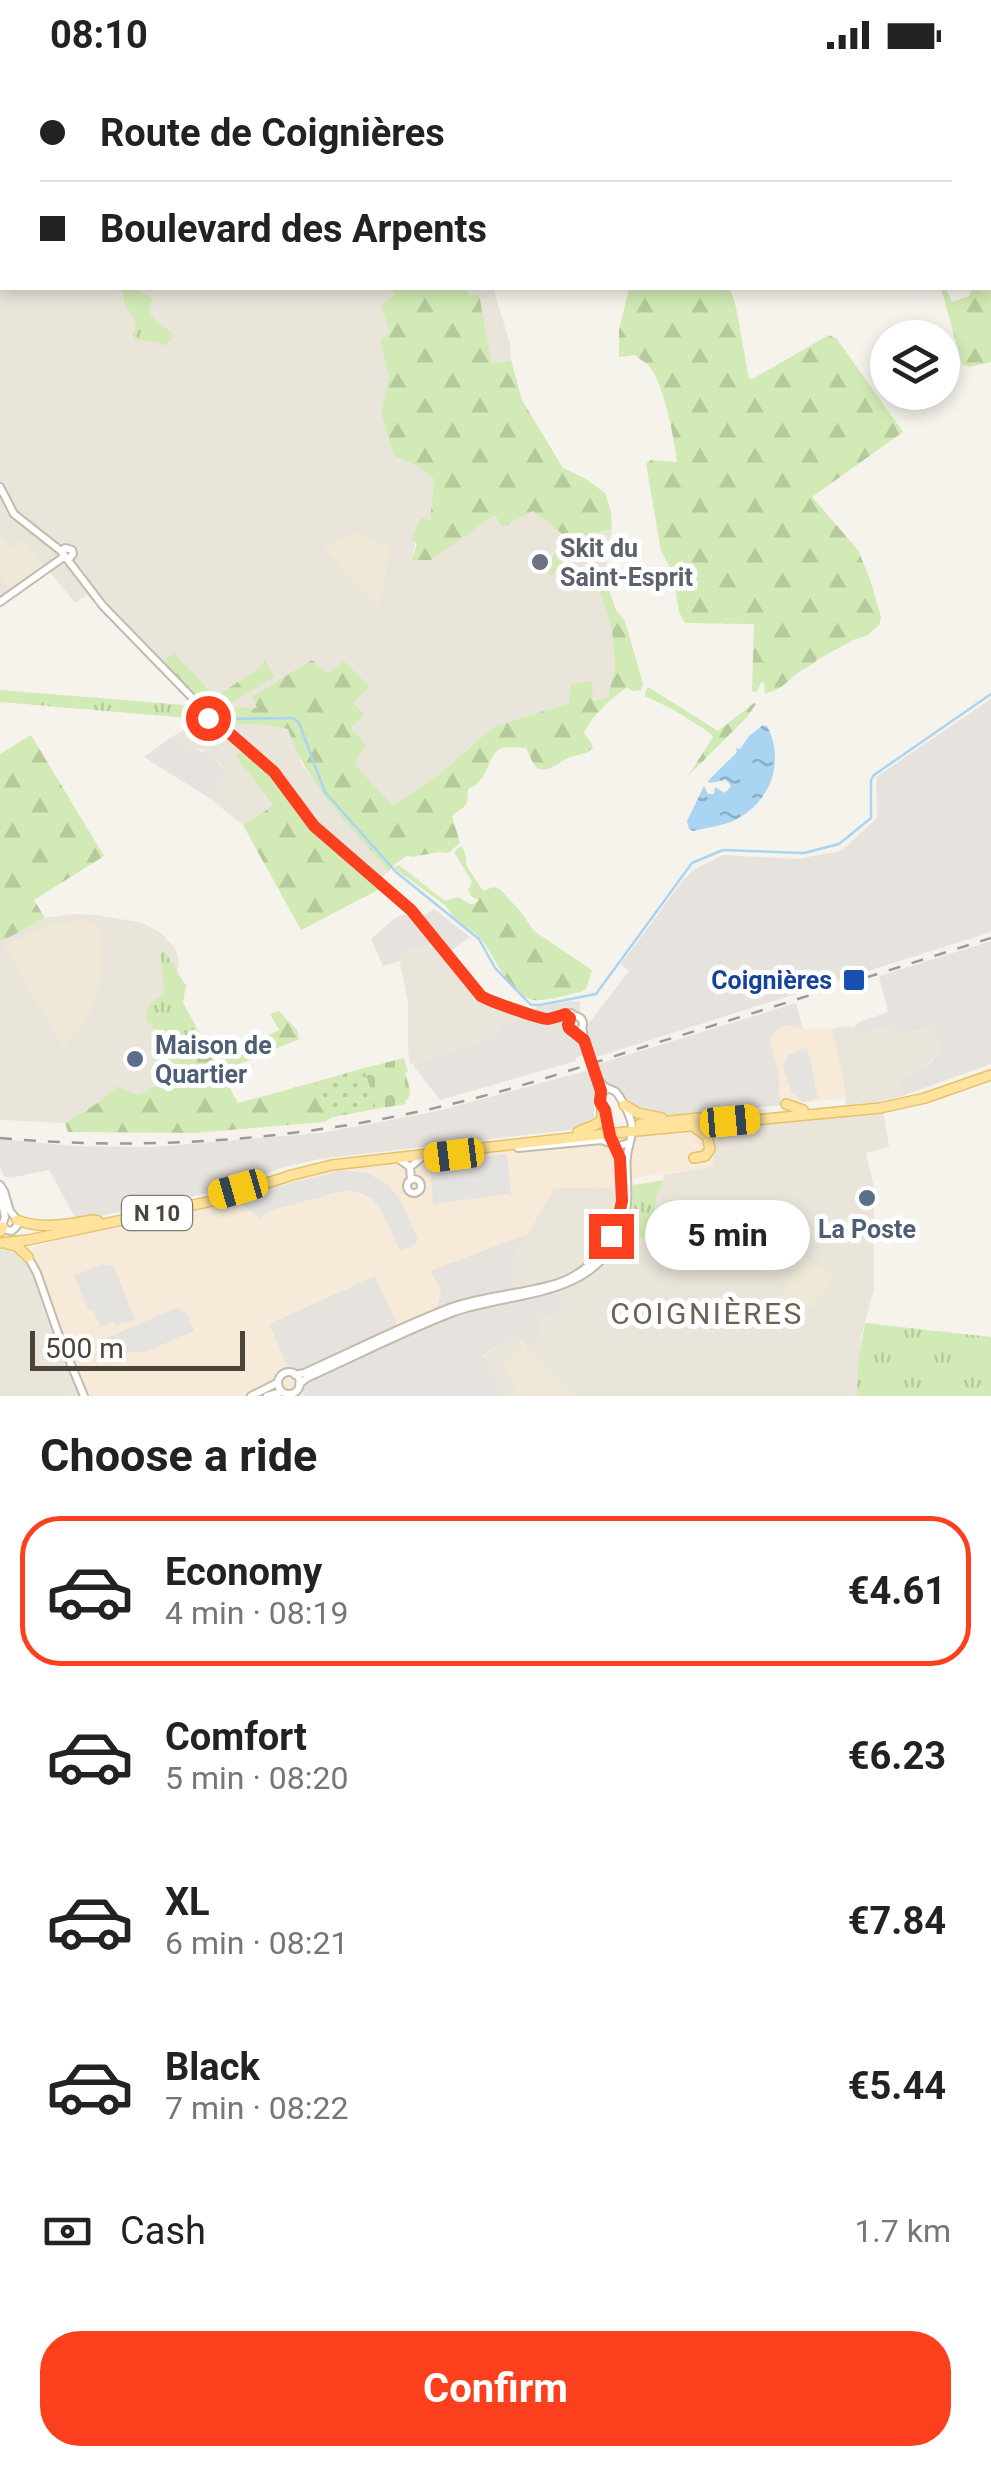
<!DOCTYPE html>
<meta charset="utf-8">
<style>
:root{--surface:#fff;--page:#f6f6f6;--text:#222;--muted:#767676;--line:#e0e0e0;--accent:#fc3f1d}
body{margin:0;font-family:Roboto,sans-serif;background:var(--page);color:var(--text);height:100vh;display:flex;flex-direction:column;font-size:38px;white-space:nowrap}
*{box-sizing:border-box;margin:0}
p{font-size:32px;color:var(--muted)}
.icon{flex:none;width:55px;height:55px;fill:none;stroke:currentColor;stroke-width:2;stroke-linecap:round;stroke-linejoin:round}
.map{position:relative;height:1326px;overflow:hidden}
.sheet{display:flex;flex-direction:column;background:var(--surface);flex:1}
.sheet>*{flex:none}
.guide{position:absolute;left:0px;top:0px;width:992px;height:220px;box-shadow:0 5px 15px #0003;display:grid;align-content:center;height:220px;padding:0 40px;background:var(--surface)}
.controls{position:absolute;left:870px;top:250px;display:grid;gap:20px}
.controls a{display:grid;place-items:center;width:90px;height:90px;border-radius:50%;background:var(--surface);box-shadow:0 5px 15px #0003;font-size:50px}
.scale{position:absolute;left:30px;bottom:25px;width:215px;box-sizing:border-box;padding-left:10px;border:5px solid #4b4439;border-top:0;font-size:28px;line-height:35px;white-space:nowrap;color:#4b4439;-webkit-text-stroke:8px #fff;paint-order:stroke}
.end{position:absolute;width:45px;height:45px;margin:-22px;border:12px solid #fc3f1d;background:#fff;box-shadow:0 0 0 5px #fff}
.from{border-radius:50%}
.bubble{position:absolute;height:70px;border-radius:35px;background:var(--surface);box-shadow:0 5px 15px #0003;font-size:32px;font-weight:700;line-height:70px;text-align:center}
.car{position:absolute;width:30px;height:60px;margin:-30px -15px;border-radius:12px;box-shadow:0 0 8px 2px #0007;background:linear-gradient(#f5c518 24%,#345 0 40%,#f5c518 0 76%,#345 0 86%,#f5c518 0)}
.guide b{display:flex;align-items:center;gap:35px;height:95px;font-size:38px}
.guide b+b{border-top:2px solid var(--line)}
.guide i{width:25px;height:25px;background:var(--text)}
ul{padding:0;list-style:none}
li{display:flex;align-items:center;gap:30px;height:150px;margin:0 20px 15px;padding:0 20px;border:5px solid transparent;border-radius:40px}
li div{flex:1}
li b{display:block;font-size:38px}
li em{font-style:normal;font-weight:700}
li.selected{border-color:var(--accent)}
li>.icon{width:90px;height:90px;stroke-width:1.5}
h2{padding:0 40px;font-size:45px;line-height:120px}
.pay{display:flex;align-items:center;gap:25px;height:110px;padding:0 40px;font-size:38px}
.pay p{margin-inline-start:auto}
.cta{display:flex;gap:20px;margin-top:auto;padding:20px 40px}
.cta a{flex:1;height:115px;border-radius:40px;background:var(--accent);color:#fff;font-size:40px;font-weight:700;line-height:115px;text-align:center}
.status{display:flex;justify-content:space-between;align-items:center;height:70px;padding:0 50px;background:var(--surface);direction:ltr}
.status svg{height:28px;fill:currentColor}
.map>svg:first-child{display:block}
.residential{fill:#eae5da}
.commercial{fill:#f7ead8}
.industrial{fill:#e6e2dd}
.education{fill:#efe8d6}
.grass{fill:url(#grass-tufts)}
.forest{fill:url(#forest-firs)}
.cemetery{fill:url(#cemetery-stones)}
.garden{fill:url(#garden-dots)}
.parking{fill:#e5e3e0}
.water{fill:url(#water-ripples)}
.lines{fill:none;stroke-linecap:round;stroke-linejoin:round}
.stream{stroke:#a9d4f2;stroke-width:2.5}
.tertiary-casing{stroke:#c2bbae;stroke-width:10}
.primary-casing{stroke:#e6c16a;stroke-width:12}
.tertiary{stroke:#fff;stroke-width:6}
.primary{stroke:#ffe39c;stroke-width:9}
.rail{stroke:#9a9a9a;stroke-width:2.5;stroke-dasharray:12 12;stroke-linecap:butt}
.route{stroke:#fc3f1d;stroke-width:12}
.worship-dot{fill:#6b7280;stroke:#fff;stroke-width:4}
.transit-dot{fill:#1a4fb4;stroke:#fff;stroke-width:4}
.service-dot{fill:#5c6f8a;stroke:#fff;stroke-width:4}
.labels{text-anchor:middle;stroke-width:10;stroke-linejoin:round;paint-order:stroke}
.shield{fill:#fff;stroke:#817c74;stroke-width:2.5}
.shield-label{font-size:22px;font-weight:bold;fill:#4b4439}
.worship-label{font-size:25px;font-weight:bold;fill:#5b616d;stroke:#fff;text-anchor:start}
.transit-label{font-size:25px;font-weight:bold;fill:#164399;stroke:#fff;text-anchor:end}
.service-label{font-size:25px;font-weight:bold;fill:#4e5e75;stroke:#fff;text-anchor:start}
.quarter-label{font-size:30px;letter-spacing:2.5px;fill:#6e6250;stroke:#fff}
</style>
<div class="status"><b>08:10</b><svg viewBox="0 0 49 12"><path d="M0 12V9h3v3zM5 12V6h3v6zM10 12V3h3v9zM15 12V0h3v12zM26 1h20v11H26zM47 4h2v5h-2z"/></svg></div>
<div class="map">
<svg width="991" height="1326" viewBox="0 0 991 1326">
<defs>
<pattern id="grass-tufts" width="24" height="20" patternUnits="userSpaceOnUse" patternTransform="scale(2.5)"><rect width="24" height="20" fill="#d2eab5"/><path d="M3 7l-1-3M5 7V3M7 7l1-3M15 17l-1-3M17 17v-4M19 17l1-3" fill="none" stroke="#b6ca9c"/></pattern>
<pattern id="forest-firs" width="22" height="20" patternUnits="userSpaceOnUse" patternTransform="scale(2.5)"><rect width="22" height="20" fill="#d2eab5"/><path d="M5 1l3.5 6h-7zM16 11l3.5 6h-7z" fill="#b6ca9c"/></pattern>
<pattern id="cemetery-stones" width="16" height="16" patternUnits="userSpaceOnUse" patternTransform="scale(2.5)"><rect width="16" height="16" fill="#d2eab5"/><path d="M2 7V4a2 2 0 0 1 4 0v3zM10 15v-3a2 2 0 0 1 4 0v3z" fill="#b6ca9c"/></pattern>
<pattern id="garden-dots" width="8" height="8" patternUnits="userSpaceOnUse" patternTransform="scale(2.5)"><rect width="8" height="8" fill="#d2eab5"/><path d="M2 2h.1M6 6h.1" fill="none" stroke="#b6ca9c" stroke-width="1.8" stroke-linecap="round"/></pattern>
<pattern id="water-ripples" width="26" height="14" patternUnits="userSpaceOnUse" patternTransform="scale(2.5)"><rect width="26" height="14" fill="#a9d4f2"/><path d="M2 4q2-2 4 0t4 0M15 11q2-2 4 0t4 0" fill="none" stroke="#8caec5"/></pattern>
</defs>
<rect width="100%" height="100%" fill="#f6f3ec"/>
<!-- residential -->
<path class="residential" d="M0,64L2,68V218H391L396,223L390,262L380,270L389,307L381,343L394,386L418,396L434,408L430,450L421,447L412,489H432L495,445L502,456L533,440L565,466L551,487L556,504L565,489L594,463L612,459L606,496L598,516L612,561L615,597L608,627L570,633L493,657L442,702L392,737L355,695L351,658L328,604L252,627L257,638L245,655L267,653L288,659L302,695L323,724L389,801L375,813L236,686L273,737L243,755L209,728L225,701L219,693L201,679L194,678L187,682L184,677L170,668L199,651L202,643L87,525L75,533L50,502L0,537Z
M467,218H493L510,273L511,290L492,294L479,225L470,226Z
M72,844L96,845L143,853L161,863L175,878L179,893L168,932L155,960L173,996L175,1008L138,1026L117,1017L96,1034L65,1053L0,1050V870H4L45,848Z
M439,872L485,927L536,944L497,958L499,966L410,994L408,980V932L400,893L401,888L403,883Z
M847,956L854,958L856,966L892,956L896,966L936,956L941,979L926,996L899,1008L902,1026L878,1032L846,1035L842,1002L831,959Z
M883,1040L889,1077L866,1083L874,1118V1219L861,1267L857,1326H504L482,1287L519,1263L523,1276L537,1246L571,1222L512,1233L515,1185L554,1118L619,1117V1131L609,1164L625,1175L671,1155L655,1144L656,1127L664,1110L663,1105L713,1096L706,1056Z
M10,1178L20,1181L36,1212L45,1243L79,1326H0V1179Z"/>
<!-- commercial -->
<path class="commercial" d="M787,955L803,959H831L842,1002L846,1028L780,1035L779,1005L770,970L778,959Z
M690,1061L707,1063L712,1071L713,1096L619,1110V1117L554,1118L528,1164L431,1201L441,1221L436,1241L398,1257L375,1206L269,1254L288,1297L305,1326H90L31,1186L32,1179L37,1176L298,1104L393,1089Z"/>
<!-- industrial -->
<path class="industrial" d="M991,629V862L593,988L585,958L629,901L621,894L683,810L695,799L723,785L797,789L841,781L877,748L876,707Z
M170,668L184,677L187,682L193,678L211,685L225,701L209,728L144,687Z
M434,839L470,867L448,883L438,872L403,883L400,891L383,896L371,869L394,849L409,842L418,850Z
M991,871V994L902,1026L899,1008L926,996L932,991L941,978L935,956L895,966L892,956L855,966L854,958L859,952L888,942L879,906Z
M571,931L580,932L578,971L583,985L576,988V991L440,1030L415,998L413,993L499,966L497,957L535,944L536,937Z
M796,933L803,959L786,955L778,959L770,970L779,1005L780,1035L690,1045L653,1044L628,1035L601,1011L595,995Z
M589,1000L594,1018V1049L590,1056L585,1058L320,1089L284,1097L217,1121L77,1151L49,1100L10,1108L4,1106L0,1097V1069L73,1076L154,1077L321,1063L438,1041Z
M528,1164L515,1185L513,1232L572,1221L552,1244L538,1246L542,1262L526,1278L518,1264L482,1286L504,1326H305L288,1297L269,1254L375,1206L398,1256L436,1241L441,1221L430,1201Z"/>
<!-- education -->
<path class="education" d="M359,462L390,478L379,537L323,478Z
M2,466L11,478L24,469L43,497L11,520L0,505V468Z
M78,850L90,851L98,854L101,874L100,915L87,949L64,978L4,876L38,859L53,854Z
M803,1188L835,1205L812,1237L781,1234L779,1229Z
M525,1274L573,1324L571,1326H520L504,1295Z"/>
<!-- grass -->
<path class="grass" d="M122,218H137L152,229C143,250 163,253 175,266L165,276L159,272L136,270L133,265L136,253L125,234Z
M0,620L197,636L205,646L200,649L0,632Z
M164,880L186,916L183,932L202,968L173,996L155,960L145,949L150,933L164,925L161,884Z
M664,1110L656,1127L655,1144L672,1155L625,1175L622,1170L632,1137L633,1115Z
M865,1253L991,1267V1326H857L858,1292Z"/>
<!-- forest -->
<path class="forest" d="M391,218H467L470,226L479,224L492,294L511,290L522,330L563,398L586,409L605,423L611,441L612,459L594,463L589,482L565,489L552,506L544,500L565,466L533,441L502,457L495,445L431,490H412L417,473L411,470L421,447L430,450L434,409L418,396L394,386L381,343L389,307L380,270L390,262L381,235L395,224Z
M629,218H730L736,237L749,309L754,308L829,265L837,269L903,362L812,427L858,480L870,509L881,547L879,555L868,565L853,570L817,590C810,597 802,599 795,605C785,614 779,621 765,623L764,613L761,612L757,622L752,621L754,554L685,553L679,542L673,503L661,481L646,394L651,390L677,392C674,368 664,312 648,295C644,291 639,289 635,285L619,287V260Z
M941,218H946L952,232L969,226L972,218H978L982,221L991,218V292L969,297L962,294Z
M606,496L610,523L616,540L625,551L643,614L641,620L632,621L627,617C611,629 592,645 584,663L591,672L593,678C584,685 580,684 570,687C561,690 549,703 539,699C533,697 529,683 526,678C519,678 506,676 500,679C486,686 491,709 468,719C467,739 467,734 452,746L460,773L448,783L439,782L412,787L408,785L395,794L389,801C352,757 306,715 288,659C266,653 246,655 223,653L235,637L257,638L252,627L312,590L328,604L344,591L370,617L353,633L364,645L351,658L365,675L355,695L393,736L442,702L493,657L569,633L571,614L592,611L593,630L608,627L615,597L612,561L598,516Z
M174,583L215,627L258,599L265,591L275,606L219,641L211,640L162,591Z
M648,617L718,661L754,633L756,634L747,647L688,706L713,667L710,663L674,640L645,626V622Z
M31,665L104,786L34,830L45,848L4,870H0V684Z
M245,680L280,711L293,731L382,818L301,860L243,755L273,736L235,685Z
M462,776L466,787V795L483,821L493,817L500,819L521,842L534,861L592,900L586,919L581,922C569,924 544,932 533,930C509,925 494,885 481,869C470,857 453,851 446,836L394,798L399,795L445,831L458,827L472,835L479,830L472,827L468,820L472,812L455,784L456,779Z
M279,941L297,960L299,969L225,1000L220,988L279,960L270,944Z
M202,968L238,1033L315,1012L333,1047L324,1052L196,1063L68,1062L65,1053L96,1034L117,1017L138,1025L175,1008L173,996Z"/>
<!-- cemetery -->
<path class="cemetery" d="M404,988L408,1002L405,1003C407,1012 415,1025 405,1031L406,1034L376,1039L364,998Z"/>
<!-- garden -->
<path class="garden" d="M364,998L376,1039L333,1047L315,1012Z"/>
<!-- parking -->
<path class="parking" d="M807,977L818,1028L804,1032L792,1023L783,997L788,985Z
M507,1084L511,1127L508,1124L433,1134L430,1092Z
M343,1100L367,1103L387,1114L399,1128L406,1142L418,1170L415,1174L400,1181L381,1140L371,1128L358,1122L342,1121L280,1138L267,1142L260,1149L243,1135L244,1131L254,1123Z
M102,1194L114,1197L135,1250L116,1255L114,1251L101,1257L93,1240L89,1241L74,1206Z
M178,1237L188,1245L194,1261L143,1283L132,1281L110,1293L103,1272L107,1268Z"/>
<!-- water -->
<path class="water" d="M763,655L767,656C785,690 772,730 737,749C724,756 705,758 693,761L689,759L687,751L704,716L708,724H714L715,717L725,723L731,716L726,710L709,713L708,711L737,682L736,678L740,679L749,666Z"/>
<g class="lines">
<!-- stream -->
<path class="stream" d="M222,649L293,648L299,653L325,722L396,802L479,869L495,898L531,935H540L596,924L692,793L723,780L804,783L839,774L871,748V710L874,705L991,624"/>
<defs>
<path id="tertiary" d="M61,2L62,0
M0,47L2,45
M0,417L14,444L61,481L103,536L209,645
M61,481L65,478L72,480L73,484L68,490
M0,532L65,486
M215,652L274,703L314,755L411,840L481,926L494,933L520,940L542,949L571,943L575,946
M567 954a8 8 0 1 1 16 0a8 8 0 1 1-16 0Z
M518,1078L601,1070L619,1076L628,1073
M400,1090L410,1097L411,1110
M410,1097L421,1088
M407 1116a7 7 0 1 1 14 0a7 7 0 1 1-14 0Z
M0,1115L4,1121L10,1141L18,1151L17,1156L12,1161L7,1160L2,1156L5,1147L0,1122
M28,1187L37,1203L58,1263L84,1326
M278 1313a11 11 0 1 1 22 0a11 11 0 1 1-22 0Z
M295,1305L304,1303C353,1281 402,1256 452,1237C486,1225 523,1224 558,1213C607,1196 629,1143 621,1094C620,1083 613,1076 609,1066C605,1053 605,1041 599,1029L601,1024L607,1019
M299,1314L307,1308C356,1286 404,1261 454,1242C521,1219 608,1230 626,1140C630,1122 625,1104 627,1086C628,1076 633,1067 632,1056C631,1047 622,1029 616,1022C612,1019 606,1019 603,1015C590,1002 586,975 582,958
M251,1326L277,1313
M267,1326L282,1322"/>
<path id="primary" d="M786,1034L803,1040
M624,1035L638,1043L662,1048
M640,1054L729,1045
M694,1057L707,1066L710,1079L705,1086L694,1088
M578,1062C594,1053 606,1058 601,1034
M17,1150C42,1160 68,1154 93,1150L98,1151
M0,1162L3,1157
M0,1173L28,1170L212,1131L292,1105L332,1095L605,1064L880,1038L925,1028L991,1005
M8,1174L17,1176L28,1187"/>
</defs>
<!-- tertiary casing -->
<use href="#tertiary" class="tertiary-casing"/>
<!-- primary casing -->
<use href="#primary" class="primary-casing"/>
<!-- tertiary -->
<use href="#tertiary" class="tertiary"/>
<!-- primary -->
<use href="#primary" class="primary"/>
<!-- rail -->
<path class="rail" d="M0,1068C154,1082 310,1069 460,1032C534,1014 606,988 679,966C783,934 887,901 991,868"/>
</g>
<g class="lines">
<!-- route -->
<path class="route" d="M208,648L210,652L219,654L274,702L314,756L411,840L481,926C489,931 540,949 548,949C550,949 563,945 565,944L570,948L568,955L569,958L584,970L601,1021L600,1032L605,1040L610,1066L620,1088L622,1131L617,1154L611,1166"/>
</g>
<!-- markers -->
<circle class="worship-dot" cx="540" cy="492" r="10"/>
<rect class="transit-dot" x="842" y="898" width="24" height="24" rx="5"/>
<g class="service-dot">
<circle cx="135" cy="989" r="10"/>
<circle cx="867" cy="1128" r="10"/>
</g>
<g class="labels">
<!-- shield labels -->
<rect class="shield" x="122" y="1126" width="70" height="34" rx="8"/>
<g class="shield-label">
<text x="157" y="1151">N 10</text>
</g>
<!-- worship labels -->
<g class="worship-label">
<text x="560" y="487">Skit du<tspan x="560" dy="29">Saint-Esprit</tspan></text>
</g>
<!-- transit labels -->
<g class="transit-label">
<text x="832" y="919">Coignières</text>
</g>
<!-- service labels -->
<g class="service-label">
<text x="155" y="984">Maison de<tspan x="155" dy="29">Quartier</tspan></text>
<text x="867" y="1168" text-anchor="middle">La Poste</text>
</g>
<!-- quarter labels -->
<g class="quarter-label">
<text x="707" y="1254">COIGNIÈRES</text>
</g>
</g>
</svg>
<div class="controls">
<a><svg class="icon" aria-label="layers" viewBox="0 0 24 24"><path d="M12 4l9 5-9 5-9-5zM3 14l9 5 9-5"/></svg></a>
</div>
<div class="scale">500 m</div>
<i class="end from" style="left:208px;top:648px"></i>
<i class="end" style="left:611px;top:1166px"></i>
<div class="bubble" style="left:645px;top:1130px;width:165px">5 min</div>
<i class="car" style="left:730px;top:1051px;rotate:85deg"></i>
<i class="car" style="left:454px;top:1085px;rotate:263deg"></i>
<i class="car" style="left:238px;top:1119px;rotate:254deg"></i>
<div class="guide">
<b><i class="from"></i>Route de Coignières</b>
<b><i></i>Boulevard des Arpents</b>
</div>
</div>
<section class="sheet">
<h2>Choose a ride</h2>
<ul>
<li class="selected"><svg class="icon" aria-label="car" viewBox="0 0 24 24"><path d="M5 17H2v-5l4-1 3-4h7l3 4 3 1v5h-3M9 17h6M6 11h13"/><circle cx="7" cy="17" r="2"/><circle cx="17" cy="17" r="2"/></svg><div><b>Economy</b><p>4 min · 08:19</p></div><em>€4.61</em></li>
<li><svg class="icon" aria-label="car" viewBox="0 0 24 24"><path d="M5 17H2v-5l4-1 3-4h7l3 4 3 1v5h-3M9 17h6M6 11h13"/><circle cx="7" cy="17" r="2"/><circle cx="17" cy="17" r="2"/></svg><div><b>Comfort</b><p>5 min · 08:20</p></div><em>€6.23</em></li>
<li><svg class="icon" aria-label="car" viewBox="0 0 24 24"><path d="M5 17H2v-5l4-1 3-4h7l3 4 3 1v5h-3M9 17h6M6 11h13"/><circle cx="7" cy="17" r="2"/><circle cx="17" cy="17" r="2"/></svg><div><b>XL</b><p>6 min · 08:21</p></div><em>€7.84</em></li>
<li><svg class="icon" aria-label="car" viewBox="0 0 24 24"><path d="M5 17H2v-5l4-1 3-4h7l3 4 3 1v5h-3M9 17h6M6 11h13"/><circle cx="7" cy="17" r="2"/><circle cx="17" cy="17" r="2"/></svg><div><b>Black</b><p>7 min · 08:22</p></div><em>€5.44</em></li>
</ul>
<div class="pay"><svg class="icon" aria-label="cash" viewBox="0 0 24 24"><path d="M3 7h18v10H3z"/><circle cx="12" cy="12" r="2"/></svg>Cash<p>1.7 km</p></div>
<div class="cta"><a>Confirm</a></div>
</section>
